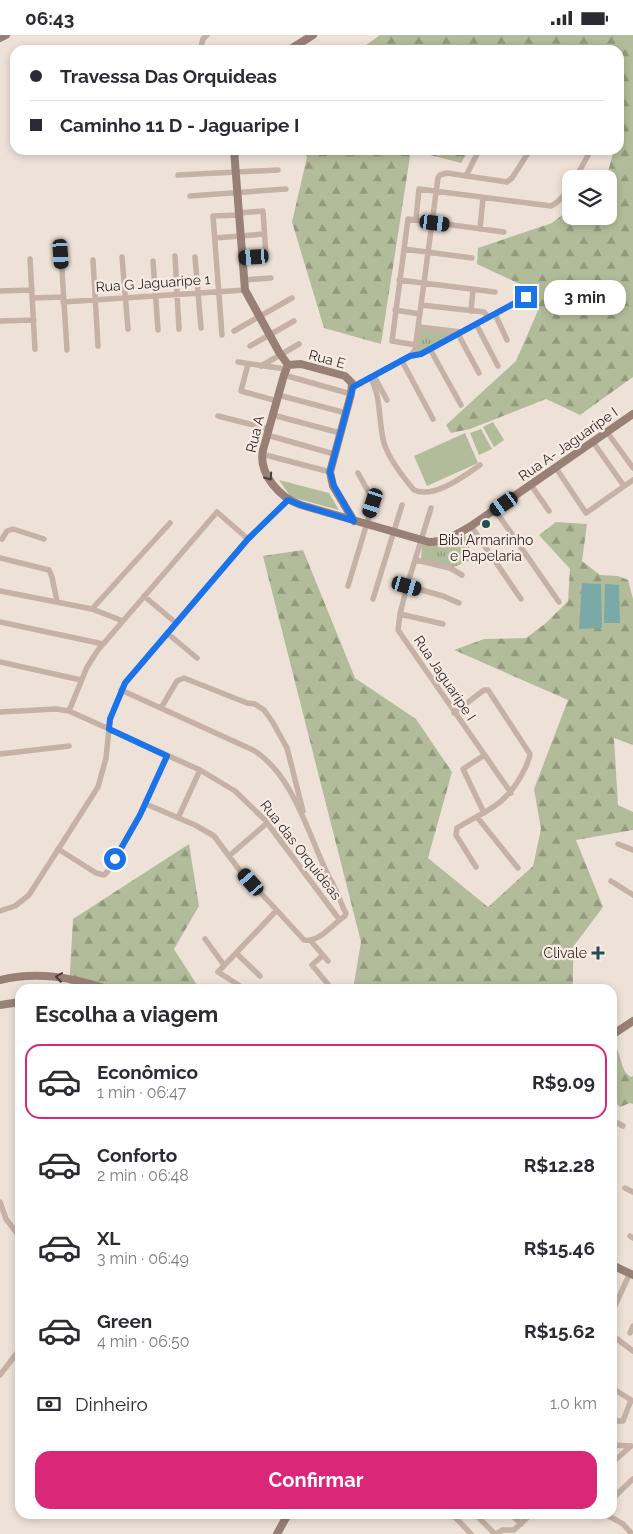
<!DOCTYPE html>
<html lang="pt">
<meta charset="utf-8">
<style>
:root{--surface:#fff;--page:#f2f2f3;--text:#2b2b33;--muted:#7c7c81;--line:#e1e1e2;--accent:#db2777}
body{margin:0;font-family:Raleway,sans-serif;background:var(--page);color:var(--text);height:100vh;display:flex;flex-direction:column;font-size:19px;white-space:nowrap}
*{box-sizing:border-box;margin:0}
p{font-size:16px;color:var(--muted)}
.icon{flex:none;width:28px;height:28px;fill:none;stroke:currentColor;stroke-width:2;stroke-linecap:round;stroke-linejoin:round}
.map{position:relative;flex:1;overflow:hidden}
.panel{position:absolute;left:15px;top:949px;width:602px;height:535px;display:flex;flex-direction:column;background:var(--surface);border-radius:15px;box-shadow:0 2px 8px #0003}
.panel>*{flex:none}
.hud{position:absolute;left:10px;top:10px;width:614px;height:110px;border-radius:15px;box-shadow:0 2px 8px #0003;display:grid;align-content:center;height:110px;padding:0 20px;background:var(--surface)}
.buttons{position:absolute;left:562px;top:135px;display:grid;gap:10px}
.buttons a{display:grid;place-items:center;width:55px;height:55px;border-radius:10px;background:var(--surface);box-shadow:0 2px 8px #0003;font-size:25px}
.end{position:absolute;width:22px;height:22px;margin:-11px;border:6px solid #1a73e8;background:#fff;box-shadow:0 0 0 2px #fff}
.from{border-radius:50%}
.bubble{position:absolute;height:35px;border-radius:15px;background:var(--surface);box-shadow:0 2px 8px #0003;font-size:16px;font-weight:700;line-height:35px;text-align:center}
.car{position:absolute;width:15px;height:30px;margin:-15px -8px;border-radius:6px;box-shadow:0 0 4px 1px #0007;background:linear-gradient(#222 24%,#8ab4d8 0 40%,#222 0 76%,#8ab4d8 0 86%,#222 0)}
.hud b{display:flex;align-items:center;gap:18px;height:48px;font-size:19px}
.hud b+b{border-top:1px solid var(--line)}
.hud i{width:12px;height:12px;background:var(--text)}
ul{padding:0;list-style:none}
li{display:flex;align-items:center;gap:15px;height:75px;margin:0 10px 8px;padding:0 10px;border:2px solid transparent;border-radius:15px}
li div{flex:1}
li b{display:block;font-size:19px}
li em{font-style:normal;font-weight:700}
li.on{border-color:var(--accent)}
li>.icon{width:45px;height:45px;stroke-width:1.5}
h2{padding:0 20px;font-size:22px;line-height:60px}
.pay{display:flex;align-items:center;gap:12px;height:55px;padding:0 20px;font-size:19px}
.pay p{margin-inline-start:auto}
.button{display:flex;gap:10px;margin-top:auto;padding:10px 20px}
.button a{flex:1;height:58px;border-radius:15px;background:var(--accent);color:#fff;font-size:20px;font-weight:700;line-height:58px;text-align:center}
.status{display:flex;justify-content:space-between;align-items:center;height:35px;padding:0 25px;background:var(--surface);direction:ltr}
.status svg{height:14px;fill:currentColor}
.map>svg:first-child{display:block}
.grass{fill:url(#grass-tufts)}
.forest{fill:url(#forest-firs)}
.garden{fill:#b3bc9a}
.water{fill:#7aa9a7}
.lines{fill:none;stroke-linecap:round;stroke-linejoin:round}
.street{stroke:#c5b1a5;stroke-width:5.5}
.secondary{stroke:#988077;stroke-width:8}
.oneway{stroke:#4b3e3a}
.route{stroke:#1a73e8;stroke-width:6}
.poi-dot{fill:#1f4f4e;stroke:#f7ece4;stroke-width:2}
.labels{text-anchor:middle;stroke-width:4.5;stroke-linejoin:round;paint-order:stroke}
.street-label{font-size:14px;fill:#312826;stroke:#f7ece4}
.poi-label{font-size:14px;fill:#312826;stroke:#f7ece4}
</style>
<div class="status"><b>06:43</b><svg viewBox="0 0 49 12"><path d="M0 12V9h3v3zM5 12V6h3v6zM10 12V3h3v9zM15 12V0h3v12zM26 1h20v11H26zM47 4h2v5h-2z"/></svg></div>
<div class="map">
<svg width="633" height="1499" viewBox="0 0 633 1499">
<defs>
<pattern id="grass-tufts" width="24" height="20" patternUnits="userSpaceOnUse" patternTransform="scale(1.25)"><rect width="24" height="20" fill="#b3bc9a"/><path d="M3 7l-1-3M5 7V3M7 7l1-3M15 17l-1-3M17 17v-4M19 17l1-3" fill="none" stroke="#92997d"/></pattern>
<pattern id="forest-firs" width="22" height="20" patternUnits="userSpaceOnUse" patternTransform="scale(1.25)"><rect width="22" height="20" fill="#b3bc9a"/><path d="M5 1l3.5 6h-7zM16 11l3.5 6h-7z" fill="#92997d"/></pattern>
</defs>
<rect width="100%" height="100%" fill="#eee2d8"/>
<!-- grass -->
<path class="grass" d="M419,290L456,299L414,319Z
M464,497L473,524L454,532L421,524L422,508Z"/>
<!-- forest -->
<path class="forest" d="M380,0H633V342L580,380L546,364L470,394L451,398L446,390L516,326L539,273V258L477,229L478,213L552,188L571,173V181H609V144H606L614,115H619V15H359Z
M303,115H469L461,128L411,115L381,309L324,293L292,187L307,122Z
M556,487L587,489L582,526L600,540L618,541L628,545L633,564V710L614,703L618,770L633,777V795L576,805L603,872L573,912V954H353L361,907L263,521L303,515L355,643L416,684L452,737L428,823L488,872L533,831L541,794L534,754L568,665L454,615L484,604L526,603L546,588L568,566L570,534L539,500Z
M189,809L199,871L174,914L199,953L202,954H69L73,884Z
M614,1011C623,1019 619,1035 631,1042L633,1041V1069L630,1068L620,1072L613,1065V1048L617,1041L613,1036V1012Z"/>
<!-- garden -->
<path class="garden" d="M493,387L504,405L494,412L483,392Z
M481,394L492,414L479,420L470,398Z
M465,398L478,428L427,451L414,421Z
M279,445L329,458L339,475L291,462Z"/>
<!-- water -->
<path class="water" d="M582,548L601,549L602,593L579,594Z
M605,549L619,550L620,588H604Z"/>
<g class="lines">
<!-- street -->
<path class="street" d="M200,15L203,4L207,0
M235,116L250,115
M178,140L278,135
M466,141L479,115
M575,144L591,115
M190,161L286,154
M239,178L263,176L266,221L242,222
M416,184L419,154L551,171C561,166 566,158 571,149
M480,194L483,163
M215,203L264,199
M404,214L472,223
M61,219L67,315
M175,221L179,294
M122,222L128,294
M195,222L201,293
M30,224L35,314
M93,225L98,311
M153,226L158,295
M244,245L271,243
M399,245L495,257
M0,256L32,255
M32,263L63,262
M63,267L245,255
M421,270L484,277L488,282
M395,275L420,279
M471,276L473,255
M495,279L507,305
M0,286L34,285
M476,289L498,331
M419,292L461,297
M234,296L292,263
M458,299L479,338
M222,300L213,181L239,180
M416,310L392,306L408,184L504,197
M250,311L294,286
M430,314L461,370
M410,321L421,319L526,262
M402,326L433,384
M238,327L285,334
M248,329L241,356L277,366
M261,331L299,309
M284,340L351,359
M370,342C382,363 378,386 384,408C389,424 403,442 414,455C434,464 464,441 480,430
M375,343L387,365
M353,352L410,321L415,315L438,143L440,140L447,138L507,147L512,143L530,115
M278,360L346,378
M273,380L340,398
M218,381L269,394
M607,397L633,433
M267,400L334,419
M593,407L624,451
M262,419L330,437
M556,433L586,478L633,445
M531,450L549,476
M431,473L407,551L400,579L398,595L511,758
M495,475L559,567
M471,491L521,564
M2,504L7,496L13,494L44,504
M0,523L49,535L52,542L57,566
M416,525L450,533L462,540
M348,551L373,468V465L358,438
M407,551L443,561L459,568
M0,556L92,574L123,586
M144,561L176,588
M373,564L402,470
M92,574L170,488
M400,579L443,589
M0,587L103,609
M167,598L197,623
M0,627L81,645
M121,655L253,715C290,737 306,791 323,829C327,840 334,850 338,860C341,866 342,872 346,878L345,881C334,888 319,908 304,905L238,833L214,801L195,790L146,769
M161,673L177,646L184,643L247,668L255,669L264,675L272,686L287,713L303,776
M69,676L87,632L98,615L217,477L248,504
M0,677L56,674L69,676L200,735L235,756L265,785L339,884
M454,678L484,655H488L530,719C529,727 525,734 521,741C504,772 484,776 457,793L456,800L476,832
M0,719L69,711
M483,721L463,734L484,778
M477,782L518,833
M178,783L200,735
M618,809L633,815
M58,814L96,838L104,840L107,837L140,780L167,721
M229,821L267,788
M611,846L633,860
M0,876L15,871L29,860L98,752L106,723L110,684L125,648L248,504L288,465
M205,904L224,930
M310,905L328,926
M236,918L260,941
M322,921L312,930L331,953
M245,954L218,937L276,876
M612,1085L623,1091
M625,1153L633,1157
M0,1167L6,1184L20,1202
M630,1201L633,1203
M612,1277L630,1238
M630,1298L633,1291
M612,1300L633,1316
M0,1340L20,1314
M612,1353L631,1365
M612,1383L618,1386H623L631,1365L633,1366
M612,1410L631,1411
M612,1428L631,1411
M612,1464L633,1444
M475,1479L495,1499
M511,1479L521,1489
M605,1479L623,1489L632,1499
M454,1481L471,1499
M496,1499L502,1495H514L531,1479"/>
<!-- secondary -->
<path class="secondary" d="M0,3L6,0
M289,15L313,0
M234,115L245,255L279,317L288,330
M288,330L284,340L263,415C258,439 280,463 301,470L429,507C445,507 457,499 471,491L633,379
M288,330L301,329L345,341L352,348L351,359L330,437L333,451L354,486
M0,945C37,936 71,942 107,954
M0,970L20,967
M612,1000L633,986
M612,1230L633,1240
M277,1499L288,1479"/>
</g>
<!-- one-way arrows -->
<defs><path id="oneway-chevron" d="M-2-3.5L2.5 0L-2 3.5" fill="none" stroke-width="1.6" stroke-linecap="round" stroke-linejoin="round" transform="scale(1.25)"/></defs>
<g class="oneway">
<use href="#oneway-chevron" transform="translate(269 442) rotate(55)"/>
<use href="#oneway-chevron" transform="translate(59 942) rotate(-172)"/>
</g>
<g class="lines">
<!-- route -->
<path class="route" d="M115,824L140,780L167,721L109,694L110,684L125,648L248,504L288,465L301,470L354,486L334,451L330,437L353,352L410,321L421,319L526,262"/>
</g>
<!-- markers -->
<g class="poi-dot">
<circle cx="486" cy="489" r="5"/>
<path d="M595.5 910.5h5v5h5v5h-5v5h-5v-5h-5v-5h5z"/>
</g>
<g class="labels">
<!-- street labels -->
<g class="street-label">
<text transform="translate(153 248) rotate(-4)" y="5">Rua G Jaguaripe 1</text>
<text transform="translate(327 324) rotate(15)" y="5">Rua E</text>
<text transform="translate(255 399) rotate(-76)" y="5">Rua A</text>
<text transform="translate(568 409) rotate(-35)" y="5">Rua A- Jaguaripe I</text>
<text transform="translate(445 643) rotate(56)" y="5">Rua Jaguaripe I</text>
<text transform="translate(301 815) rotate(52)" y="5">Rua das Orquideas</text>
</g>
<!-- poi labels -->
<g class="poi-label">
<text x="486" y="510">Bibi Armarinho<tspan x="486" dy="16">e Papelaria</tspan></text>
<text x="587" y="923" text-anchor="end">Clivale</text>
</g>
</g>
</svg>
<div class="buttons">
<a><svg class="icon" aria-label="layers" viewBox="0 0 24 24"><path d="M12 4l9 5-9 5-9-5zM3 14l9 5 9-5"/></svg></a>
</div>
<i class="end from" style="left:115px;top:824px"></i>
<i class="end" style="left:526px;top:262px"></i>
<div class="bubble" style="left:544px;top:245px;width:82px">3 min</div>
<i class="car" style="left:435px;top:188px;rotate:97deg"></i>
<i class="car" style="left:61px;top:219px;rotate:176deg"></i>
<i class="car" style="left:254px;top:222px;rotate:266deg"></i>
<i class="car" style="left:373px;top:468px;rotate:198deg"></i>
<i class="car" style="left:504px;top:469px;rotate:235deg"></i>
<i class="car" style="left:407px;top:551px;rotate:106deg"></i>
<i class="car" style="left:251px;top:847px;rotate:319deg"></i>
<div class="hud">
<b><i class="from"></i>Travessa Das Orquideas</b>
<b><i></i>Caminho 11 D - Jaguaripe I</b>
</div>
<section class="panel">
<h2>Escolha a viagem</h2>
<ul>
<li class="on"><svg class="icon" aria-label="car" viewBox="0 0 24 24"><path d="M5 17H2v-5l4-1 3-4h7l3 4 3 1v5h-3M9 17h6M6 11h13"/><circle cx="7" cy="17" r="2"/><circle cx="17" cy="17" r="2"/></svg><div><b>Econômico</b><p>1 min · 06:47</p></div><em>R$9.09</em></li>
<li><svg class="icon" aria-label="car" viewBox="0 0 24 24"><path d="M5 17H2v-5l4-1 3-4h7l3 4 3 1v5h-3M9 17h6M6 11h13"/><circle cx="7" cy="17" r="2"/><circle cx="17" cy="17" r="2"/></svg><div><b>Conforto</b><p>2 min · 06:48</p></div><em>R$12.28</em></li>
<li><svg class="icon" aria-label="car" viewBox="0 0 24 24"><path d="M5 17H2v-5l4-1 3-4h7l3 4 3 1v5h-3M9 17h6M6 11h13"/><circle cx="7" cy="17" r="2"/><circle cx="17" cy="17" r="2"/></svg><div><b>XL</b><p>3 min · 06:49</p></div><em>R$15.46</em></li>
<li><svg class="icon" aria-label="car" viewBox="0 0 24 24"><path d="M5 17H2v-5l4-1 3-4h7l3 4 3 1v5h-3M9 17h6M6 11h13"/><circle cx="7" cy="17" r="2"/><circle cx="17" cy="17" r="2"/></svg><div><b>Green</b><p>4 min · 06:50</p></div><em>R$15.62</em></li>
</ul>
<div class="pay"><svg class="icon" aria-label="cash" viewBox="0 0 24 24"><path d="M3 7h18v10H3z"/><circle cx="12" cy="12" r="2"/></svg>Dinheiro<p>1.0 km</p></div>
<div class="button"><a>Confirmar</a></div>
</section>
</div>
